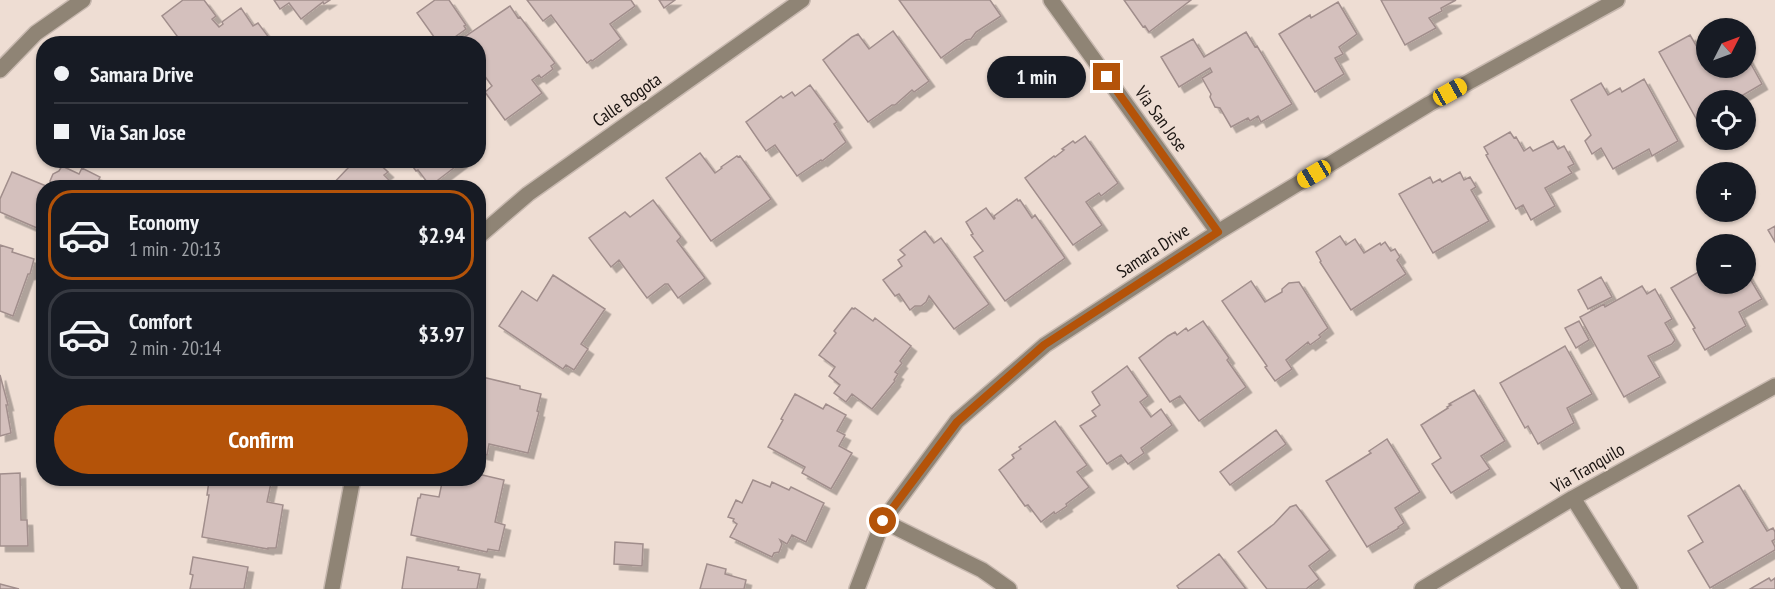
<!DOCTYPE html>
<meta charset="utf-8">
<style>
:root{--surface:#171b24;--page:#20242c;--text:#f1f3f6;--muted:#9ea1a6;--line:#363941;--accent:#b45309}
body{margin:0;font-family:"PT Sans Narrow",sans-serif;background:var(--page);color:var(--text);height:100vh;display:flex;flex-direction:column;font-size:22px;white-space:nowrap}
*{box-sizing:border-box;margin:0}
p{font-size:20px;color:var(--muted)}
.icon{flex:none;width:33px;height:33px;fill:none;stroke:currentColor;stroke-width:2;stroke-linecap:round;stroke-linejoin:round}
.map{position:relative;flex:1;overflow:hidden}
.details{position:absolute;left:36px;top:180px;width:450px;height:306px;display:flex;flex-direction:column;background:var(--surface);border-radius:24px;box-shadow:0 2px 4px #0004}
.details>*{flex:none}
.guide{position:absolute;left:36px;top:36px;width:450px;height:132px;border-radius:24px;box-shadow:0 2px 4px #0004;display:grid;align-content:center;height:132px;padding:0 18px;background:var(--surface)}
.needle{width:39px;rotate:48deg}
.tools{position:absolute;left:1696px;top:18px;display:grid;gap:12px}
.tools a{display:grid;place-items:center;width:60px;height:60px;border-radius:50%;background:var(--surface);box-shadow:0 2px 4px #0004;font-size:30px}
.end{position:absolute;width:27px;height:27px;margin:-14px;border:8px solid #b45309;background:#fff;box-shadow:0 0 0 3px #fff}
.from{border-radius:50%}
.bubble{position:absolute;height:42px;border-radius:21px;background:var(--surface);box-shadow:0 2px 4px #0004;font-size:20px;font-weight:700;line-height:42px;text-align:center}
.car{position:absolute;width:18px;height:36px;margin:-18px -9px;border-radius:8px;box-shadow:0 0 4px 2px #0007;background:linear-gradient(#f5c518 24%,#345 0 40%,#f5c518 0 76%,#345 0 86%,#f5c518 0)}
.guide b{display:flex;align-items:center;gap:21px;height:57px;font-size:22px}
.guide b+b{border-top:2px solid var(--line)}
.guide i{width:15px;height:15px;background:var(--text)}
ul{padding:10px 0 0;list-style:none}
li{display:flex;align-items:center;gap:18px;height:90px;margin:0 12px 9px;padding:0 6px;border:3px solid var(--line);border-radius:24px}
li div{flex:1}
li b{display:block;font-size:22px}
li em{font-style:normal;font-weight:700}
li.selected{border-color:var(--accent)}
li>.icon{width:54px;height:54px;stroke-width:1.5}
.action{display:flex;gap:12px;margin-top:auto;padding:12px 18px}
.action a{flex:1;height:69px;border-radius:36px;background:var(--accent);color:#fff;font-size:24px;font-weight:700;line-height:69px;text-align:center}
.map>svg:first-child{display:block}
.building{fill:#d4c0bd;stroke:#a18e8c;stroke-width:1.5;filter:url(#shadow)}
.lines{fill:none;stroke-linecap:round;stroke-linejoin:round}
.minor-casing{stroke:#c8b9b0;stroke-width:18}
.minor{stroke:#8f8475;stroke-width:15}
.route{stroke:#b45309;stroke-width:8}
.labels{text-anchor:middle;stroke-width:4.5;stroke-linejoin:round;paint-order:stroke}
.street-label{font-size:18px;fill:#191310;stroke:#eeddd3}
</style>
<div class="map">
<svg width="1775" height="589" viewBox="0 0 1775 589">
<defs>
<filter id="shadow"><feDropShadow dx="5.5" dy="5.5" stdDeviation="0" flood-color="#0004"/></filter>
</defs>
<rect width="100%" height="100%" fill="#eeddd3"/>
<!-- building -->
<path class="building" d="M183,0H204L216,16L212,19L219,27L223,24L222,22L241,8L253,26L258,23L270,39L263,44H183L162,16Z
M274,0H330L324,4L323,2L301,19L289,3L280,9Z
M435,0H449L466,25L464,26L466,29L445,44H439L417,13Z
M527,0H631L635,6L610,24L621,39L592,61L591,60L587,63L551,15L543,21Z
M659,0H675L664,8Z
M899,0H990L1001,16L976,32L971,39L966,40L941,58Z
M1124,0H1191L1149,32L1145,26L1143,27Z
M1381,0H1456L1441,8L1442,11L1429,18L1436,28L1405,45Z
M1338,2L1357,34L1339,47L1343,54L1335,58L1344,74L1315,92L1279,34L1310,15L1311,18Z
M510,6L518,18L520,17L555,63L551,66L553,69L541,78L539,75L532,80L542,93L505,120L485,92L492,86L478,67V44H466L463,38Z
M893,31L929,81L914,92L912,90L895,105H892L868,122L823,60L852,37L858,34L869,49Z
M1246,32L1255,47L1257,46L1292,104L1261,122L1258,116L1250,121L1248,118L1231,127L1220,108L1215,107L1210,97L1211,94L1202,78L1212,72L1210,68L1179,87L1161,57L1193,39L1204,57Z
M1690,35L1700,52L1707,48V68H1746V55L1762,84L1738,98L1740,100H1707V115L1697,120L1659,52Z
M1644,79L1678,141L1652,156L1649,149L1613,169L1601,148L1592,154L1585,141L1591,135L1571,100L1601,83L1608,95L1620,88L1622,92Z
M810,85L837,122L834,124L846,142L822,161L821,160L797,176L775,145L766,151L746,122L781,96L783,98L792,92L795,96Z
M1510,132L1514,138L1516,137L1524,151L1530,147L1533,151L1553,141L1558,149L1564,146L1574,164L1568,167L1572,173L1545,188L1555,206L1531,220L1523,205L1516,209L1486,155L1488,154L1484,147Z
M1085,136L1118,183L1101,196L1099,193L1086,202L1102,225L1073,245L1025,178L1054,156L1055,157L1064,150L1062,149L1073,141L1075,143Z
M700,153L715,173L722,168L721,167L737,156L738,157L740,156L771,199L711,241L666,178Z
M352,160H375L388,172L384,175L397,188H329L348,168L346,167Z
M408,160H463V161L430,186L418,170L416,171Z
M62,166L79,174L82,168L100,177L95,188H52L50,181L53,174L59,171Z
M12,172L51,188H44V231L0,212V199Z
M1460,172L1464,180L1470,177L1476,187L1471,190L1489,221L1433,253L1399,194L1430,177L1433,183L1440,179L1442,182Z
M1017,199L1018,201L1020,200L1032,218L1035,215L1065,258L1005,301L974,257L983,251L971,235L973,234L966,222L986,208L994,219L995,218L994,216Z
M653,200L681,237L677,241L705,278L678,298L668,284H665L647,298L619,260L611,267L589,238L625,212L630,217Z
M1775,226V242L1768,230Z
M925,231L934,243L941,238L989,304L954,329L929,296L926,302L921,306H915L910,310L899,294L895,296L883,280L902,266L898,260L905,255L900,250Z
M1340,236L1346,245L1355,239L1364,253L1380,243L1381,245L1385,242L1391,251L1395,249L1400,257L1397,260L1406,274L1351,310L1320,262L1321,261L1316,252Z
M0,245L13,249L12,252L34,259L30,274H28L13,316L0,311Z
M1707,267V284H1746V272L1762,299L1739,312L1746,326L1705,350L1693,329L1695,328L1671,288Z
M553,275L605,309L581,344L588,349L574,370L566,365L563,369L499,326L522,291L537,301Z
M1601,277L1612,297L1588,309L1578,290Z
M1251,281L1265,302L1282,292V289L1289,283L1299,282L1328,328L1319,335L1321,337L1310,345L1308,342L1286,360L1292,369L1275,381L1265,367L1267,366L1222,301Z
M1642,286L1647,294L1655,289L1672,319L1665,323L1675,340L1672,344L1648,356L1660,377L1624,397L1580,317L1604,304L1605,307Z
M852,308L854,309L855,308L873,321L875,318L911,346L900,361L902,363L895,372L898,374L894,380L895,381L872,409L852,394L846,402L834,393L840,385L829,376L835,367L819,355L836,333L834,331Z
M1203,321L1229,358L1227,360L1246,387L1199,421L1180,396L1170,402L1139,358L1168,336L1175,332L1177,335L1186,328L1188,331Z
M1579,321L1589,340L1576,348L1565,328Z
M1565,346L1592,394L1567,408L1574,423L1538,444L1528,426L1525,428L1500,383Z
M1127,366L1148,396L1140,402L1151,417L1161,409L1172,425L1141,448L1144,453L1128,464L1121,455L1107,464L1080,426L1096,416L1092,411L1100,405L1092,392Z
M0,375L8,405H6L11,433L0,436Z
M478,376L520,386V389L541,394L537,411L539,412L528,453L489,444L487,455L478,453Z
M1474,390L1505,441L1481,456L1490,469L1451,493L1432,464L1441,458L1421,425L1448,408L1447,407L1451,405L1449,404Z
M795,394L823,409L826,404L846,415L837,431L845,435L839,446L852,453L831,489L802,473L805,467L768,447L783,420L781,419Z
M1055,421L1087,465L1077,472L1089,487L1066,504L1067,506L1055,514L1054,512L1041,522L1028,505L1025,506L999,470L1014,458L1012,455L1021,449L1019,447Z
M1276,430L1286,444L1230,485L1220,472Z
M1387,439L1420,492L1395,508L1404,523L1398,527L1399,528L1367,547L1326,481L1371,453L1369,451Z
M20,473L21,520H27L28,546H0V474Z
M478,474L504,480L495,522L505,525L499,551L488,549L487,552L411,535L418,498H420L421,494L439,497L443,478H478Z
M212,478H272L267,502L283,505L276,548H268V549L202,537L209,495H207L209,481L211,482Z
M753,480L770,487L772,482L789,490L791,487L824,503L806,542L792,535L787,544L780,540L782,544L779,552L774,553L772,557L730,537L737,524L733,521L734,519L728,517L736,500L742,503Z
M1739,485L1767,531L1773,528L1775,532V539L1772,541L1775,547V550L1710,588L1688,551L1703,542L1688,516Z
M1296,505L1330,550L1309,566L1319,579L1306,589H1267L1238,552L1274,524L1290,507Z
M615,542L643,544L642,566L614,564Z
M1219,554L1246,589H1179L1177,586Z
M193,557L248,567L244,589H190L193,575L190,574Z
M407,557L459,567L458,570L480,574L477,589H402Z
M707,564L726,569L725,574L746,580L744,589H700Z
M1769,578L1771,581L1775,578V589H1750Z
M0,584L19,589H0Z"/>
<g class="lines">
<defs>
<path id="minor" d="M1051,0L1218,232
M0,70L36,33L83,0
M478,237L528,194L802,0
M1573,498L1630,589
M883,521L982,570L1009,589
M332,589L353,478
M857,589L883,521L957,421L1045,345L1218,232L1429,104L1617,0
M1422,589L1573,498L1775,386"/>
</defs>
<!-- minor casing -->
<use href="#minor" class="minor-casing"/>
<!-- minor -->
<use href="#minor" class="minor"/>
</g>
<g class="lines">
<!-- route -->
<path class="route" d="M883,521L957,422L1044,345L1218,232L1107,77"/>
</g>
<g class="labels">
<!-- street labels -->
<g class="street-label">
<text transform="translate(627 100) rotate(-35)" y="6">Calle Bogota</text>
<text transform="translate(1161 119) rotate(54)" y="6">Via San Jose</text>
<text transform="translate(1153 251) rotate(-33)" y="6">Samara Drive</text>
<text transform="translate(1588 468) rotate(-30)" y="6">Via Tranquilo</text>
</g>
</g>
</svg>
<div class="tools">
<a><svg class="needle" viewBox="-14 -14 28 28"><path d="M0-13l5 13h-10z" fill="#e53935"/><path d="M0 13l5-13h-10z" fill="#9ea1a6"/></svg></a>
<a><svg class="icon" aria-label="locate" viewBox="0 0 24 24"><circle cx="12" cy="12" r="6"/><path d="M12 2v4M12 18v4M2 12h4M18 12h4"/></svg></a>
<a>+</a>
<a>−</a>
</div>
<i class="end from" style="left:883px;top:521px"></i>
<i class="end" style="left:1107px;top:77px"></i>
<div class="bubble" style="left:987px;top:56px;width:99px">1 min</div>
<i class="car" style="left:1450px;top:92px;rotate:61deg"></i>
<i class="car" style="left:1314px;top:174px;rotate:239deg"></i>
<div class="guide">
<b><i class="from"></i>Samara Drive</b>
<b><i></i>Via San Jose</b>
</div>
<section class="details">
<ul>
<li class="selected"><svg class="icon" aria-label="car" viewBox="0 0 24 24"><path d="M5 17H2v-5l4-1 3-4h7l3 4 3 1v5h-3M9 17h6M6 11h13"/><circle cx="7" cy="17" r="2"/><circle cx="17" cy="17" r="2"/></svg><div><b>Economy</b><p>1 min · 20:13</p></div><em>$2.94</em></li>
<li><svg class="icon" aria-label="car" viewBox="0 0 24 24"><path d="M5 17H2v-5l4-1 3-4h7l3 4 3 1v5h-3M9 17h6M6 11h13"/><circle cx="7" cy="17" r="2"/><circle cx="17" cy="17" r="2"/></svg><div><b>Comfort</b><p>2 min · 20:14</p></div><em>$3.97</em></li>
</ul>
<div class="action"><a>Confirm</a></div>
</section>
</div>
